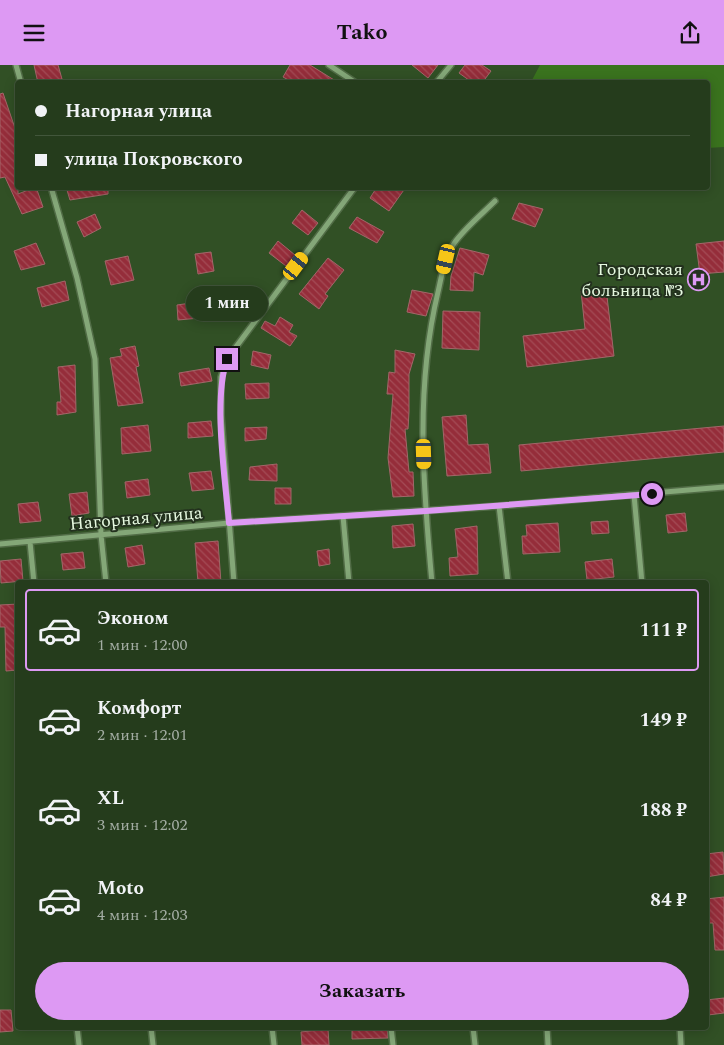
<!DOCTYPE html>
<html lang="ru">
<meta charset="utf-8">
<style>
:root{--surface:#253c1c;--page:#314729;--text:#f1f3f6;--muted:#a3ada3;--line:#42563b;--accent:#dd99f3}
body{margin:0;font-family:Spectral,serif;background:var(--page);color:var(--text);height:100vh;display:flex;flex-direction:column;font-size:19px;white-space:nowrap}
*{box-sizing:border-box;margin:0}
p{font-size:16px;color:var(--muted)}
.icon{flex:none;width:28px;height:28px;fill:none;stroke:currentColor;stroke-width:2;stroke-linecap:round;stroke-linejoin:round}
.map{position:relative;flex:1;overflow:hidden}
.side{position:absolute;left:15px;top:515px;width:694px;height:450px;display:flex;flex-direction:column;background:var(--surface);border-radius:5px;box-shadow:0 2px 12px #0003,0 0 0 1px var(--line)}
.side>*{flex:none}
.top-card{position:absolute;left:15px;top:15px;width:695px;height:110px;border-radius:5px;box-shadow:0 2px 12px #0003,0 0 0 1px var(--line);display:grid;align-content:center;height:110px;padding:0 20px;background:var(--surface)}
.end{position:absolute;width:22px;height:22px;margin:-11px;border:6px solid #dd99f3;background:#111;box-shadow:0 0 0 2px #111}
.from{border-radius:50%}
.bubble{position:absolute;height:35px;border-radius:18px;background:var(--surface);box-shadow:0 2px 12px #0003,0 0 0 1px var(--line);font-size:16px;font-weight:700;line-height:35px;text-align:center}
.car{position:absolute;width:15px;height:30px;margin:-15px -8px;border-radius:6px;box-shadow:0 0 4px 1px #0007;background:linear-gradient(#f5c518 24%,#345 0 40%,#f5c518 0 76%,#345 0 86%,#f5c518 0)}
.top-card b{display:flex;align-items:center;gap:18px;height:48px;font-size:19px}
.top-card b+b{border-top:1px solid var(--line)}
.top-card i{width:12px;height:12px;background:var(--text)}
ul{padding:9px 0 0;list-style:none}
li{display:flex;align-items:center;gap:15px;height:82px;margin:0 10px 8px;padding:0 10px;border:2px solid transparent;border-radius:5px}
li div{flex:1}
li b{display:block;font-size:19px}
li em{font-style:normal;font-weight:700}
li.on{border-color:var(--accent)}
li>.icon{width:45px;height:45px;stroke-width:1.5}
.primary-button{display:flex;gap:10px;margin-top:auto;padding:10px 20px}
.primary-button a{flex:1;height:58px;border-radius:30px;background:var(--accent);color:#111;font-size:20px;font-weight:700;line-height:58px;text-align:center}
header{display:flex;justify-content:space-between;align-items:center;height:65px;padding:0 20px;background:var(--accent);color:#111;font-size:22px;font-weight:700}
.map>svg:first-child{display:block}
.green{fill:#3a731e}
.building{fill:url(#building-back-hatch);stroke:#a26769}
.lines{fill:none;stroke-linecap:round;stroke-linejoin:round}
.street-casing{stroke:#516c46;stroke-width:8}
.street{stroke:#84a778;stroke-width:5}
.route{stroke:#dd99f3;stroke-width:6}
.labels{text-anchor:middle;stroke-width:4;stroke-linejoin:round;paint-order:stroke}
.poi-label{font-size:18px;fill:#e6f9e0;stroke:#23311e;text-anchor:end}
.street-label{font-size:18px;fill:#e6f9e0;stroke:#23311e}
</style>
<header><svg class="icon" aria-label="menu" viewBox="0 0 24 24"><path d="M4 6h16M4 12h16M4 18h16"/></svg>Tako<svg class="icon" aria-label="share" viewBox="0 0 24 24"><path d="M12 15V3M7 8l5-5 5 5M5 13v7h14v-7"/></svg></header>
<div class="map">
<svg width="724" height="980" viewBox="0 0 724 980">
<defs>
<pattern id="building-back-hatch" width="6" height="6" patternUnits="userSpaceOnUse" patternTransform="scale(1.25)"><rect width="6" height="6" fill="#952d3a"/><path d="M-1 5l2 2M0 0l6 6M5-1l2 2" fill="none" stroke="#a44c56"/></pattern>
</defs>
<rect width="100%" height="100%" fill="#315025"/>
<!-- green -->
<path class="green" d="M540,0H724V82L708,83V18L531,17Z"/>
<!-- building -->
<path class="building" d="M34,0H58L62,14L38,18Z
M290,0H310L339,18H294L283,12Z
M412,0H438L428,13Z
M465,0H482L491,6L482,18H473L459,8Z
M3,28L18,72V129L36,122L43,142L22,149L5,112L0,113V29Z
M66,122H108V129L70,135Z
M377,122H406L389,146L370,133Z
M519,138L543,144L535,162L512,154Z
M302,145L318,158L308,170L292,158Z
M95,149L101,163L84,172L77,157Z
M357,152L384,167L377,178L349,163Z
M278,176L295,190L286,201L269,188Z
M724,176V207L700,209L696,179Z
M36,178L45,199L21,205L14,186Z
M460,183L489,190L483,210L474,207L473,226L450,225L451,211Z
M211,187L214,206L198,209L195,189Z
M128,191L134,215L111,220L105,196Z
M328,193L344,205L325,229L328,231L319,244L299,229Z
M65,216L69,235L42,242L37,223Z
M606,223L614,291L527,302L523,271L585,264L581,226Z
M412,225L433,229L426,251L407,247Z
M198,237L200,253L178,255L177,240Z
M443,246L480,247L479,285L442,283Z
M280,252L293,260L289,267L297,271L290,281L261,263L265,256L275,261Z
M135,281L139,301L136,302L143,338L118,341L110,293L122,291L120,284Z
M395,285L415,289L409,309V347L408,364H405L409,407H413L414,431L393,432L388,393L393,329H387L389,307L395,308Z
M253,286L271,290L268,304L251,300Z
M75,300L76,347L57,350V337H61L58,302Z
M209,303L212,316L181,321L179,308Z
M269,318V333L246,334L245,319Z
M466,350L468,380L488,379L491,408L447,411L442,352Z
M211,356L213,371L188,373V358Z
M148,360L151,386L122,389L121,363Z
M724,361V387L521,406L519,380Z
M267,362L266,374L245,376V363Z
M277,399V416L249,415L250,402Z
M211,406L214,424L192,426L189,408Z
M148,414L150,430L127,433L125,417Z
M275,423H291V439H275Z
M87,427L89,448L72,451L69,429Z
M38,437L41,456L20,458L18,439Z
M685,448L687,466L668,468L666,450Z
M608,456L609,468L592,469L591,457Z
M558,458L560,487L523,489L522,471H527L526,460Z
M413,459L415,481L393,483L392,461Z
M477,461L478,509L450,511L449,493L458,492L455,464Z
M218,476L221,518H198L195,478Z
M142,480L145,499L128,502L125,483Z
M329,484L330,499L319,501L317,486Z
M83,487L85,503L63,505L61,489Z
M21,494L23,516L1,518L0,496Z
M612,494L614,512L587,515L585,497Z
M18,539V605L6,606L5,562H0V540Z
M723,787L724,809L706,812V789Z
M724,832V885H715L713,858H706V834Z
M724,933V948L708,950L706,935Z
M0,945H11L13,966L0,967Z
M352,962H387L388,973L352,974Z
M328,964L329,980H302L301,967Z"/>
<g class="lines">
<defs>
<path id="street" d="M16,0L21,18
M329,0L356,18
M436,18L451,0
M51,122L77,213L95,294L101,470L106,518
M634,430L642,518
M499,441L508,518
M343,451L349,518
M30,477L34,518
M0,479L229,458L499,441L724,422
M234,518L221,350V312L227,294L355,122
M432,518C423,420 415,323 438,227C442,210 444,191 455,177C466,162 482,149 495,136
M77,962L79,980
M151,962L153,980
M272,962L274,980
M391,962L393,980
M473,962L475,980
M547,962L548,980
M680,962L681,980"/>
</defs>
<!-- street casing -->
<use href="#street" class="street-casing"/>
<!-- street -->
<use href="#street" class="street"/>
</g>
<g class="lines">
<!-- route -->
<path class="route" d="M227,294C213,336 225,412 229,458L426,446L652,429"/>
</g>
<!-- icons -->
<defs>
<symbol id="hospital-ring" viewBox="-11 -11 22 22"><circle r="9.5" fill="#23311e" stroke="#dd99f3" stroke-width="1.5"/><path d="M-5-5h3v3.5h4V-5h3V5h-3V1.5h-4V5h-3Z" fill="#dd99f3"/></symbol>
</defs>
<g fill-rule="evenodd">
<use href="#hospital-ring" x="686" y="202" width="25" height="25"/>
</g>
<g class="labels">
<!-- poi labels -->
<g class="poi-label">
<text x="683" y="210">Городская<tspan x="683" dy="21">больница №3</tspan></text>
</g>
<!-- street labels -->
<g class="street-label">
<text transform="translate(136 453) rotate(-5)" y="6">Нагорная улица</text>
</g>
</g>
</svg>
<i class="end from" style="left:652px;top:429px"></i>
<i class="end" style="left:227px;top:294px"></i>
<div class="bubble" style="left:186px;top:221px;width:82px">1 мин</div>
<i class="car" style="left:446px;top:194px;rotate:193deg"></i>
<i class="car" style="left:296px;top:201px;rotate:37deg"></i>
<i class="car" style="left:424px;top:389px;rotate:178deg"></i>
<div class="top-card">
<b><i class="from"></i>Нагорная улица</b>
<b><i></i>улица Покровского</b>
</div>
<section class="side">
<ul>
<li class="on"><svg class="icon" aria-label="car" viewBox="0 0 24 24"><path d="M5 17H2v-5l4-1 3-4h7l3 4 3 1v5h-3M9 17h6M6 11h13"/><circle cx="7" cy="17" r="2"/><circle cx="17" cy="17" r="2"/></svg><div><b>Эконом</b><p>1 мин · 12:00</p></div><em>111 ₽</em></li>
<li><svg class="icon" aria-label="car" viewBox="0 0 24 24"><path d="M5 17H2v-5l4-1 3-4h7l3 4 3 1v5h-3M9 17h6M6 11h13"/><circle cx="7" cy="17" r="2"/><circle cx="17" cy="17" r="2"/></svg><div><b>Комфорт</b><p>2 мин · 12:01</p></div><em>149 ₽</em></li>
<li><svg class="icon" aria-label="car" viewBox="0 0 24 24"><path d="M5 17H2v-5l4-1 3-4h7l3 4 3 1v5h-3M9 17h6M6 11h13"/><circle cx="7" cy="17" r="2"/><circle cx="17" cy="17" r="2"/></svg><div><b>XL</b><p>3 мин · 12:02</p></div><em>188 ₽</em></li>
<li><svg class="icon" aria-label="car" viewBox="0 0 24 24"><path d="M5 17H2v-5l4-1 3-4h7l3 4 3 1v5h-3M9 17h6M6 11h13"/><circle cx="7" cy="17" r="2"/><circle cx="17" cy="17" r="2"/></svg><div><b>Moto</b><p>4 мин · 12:03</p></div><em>84 ₽</em></li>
</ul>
<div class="primary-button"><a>Заказать</a></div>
</section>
</div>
